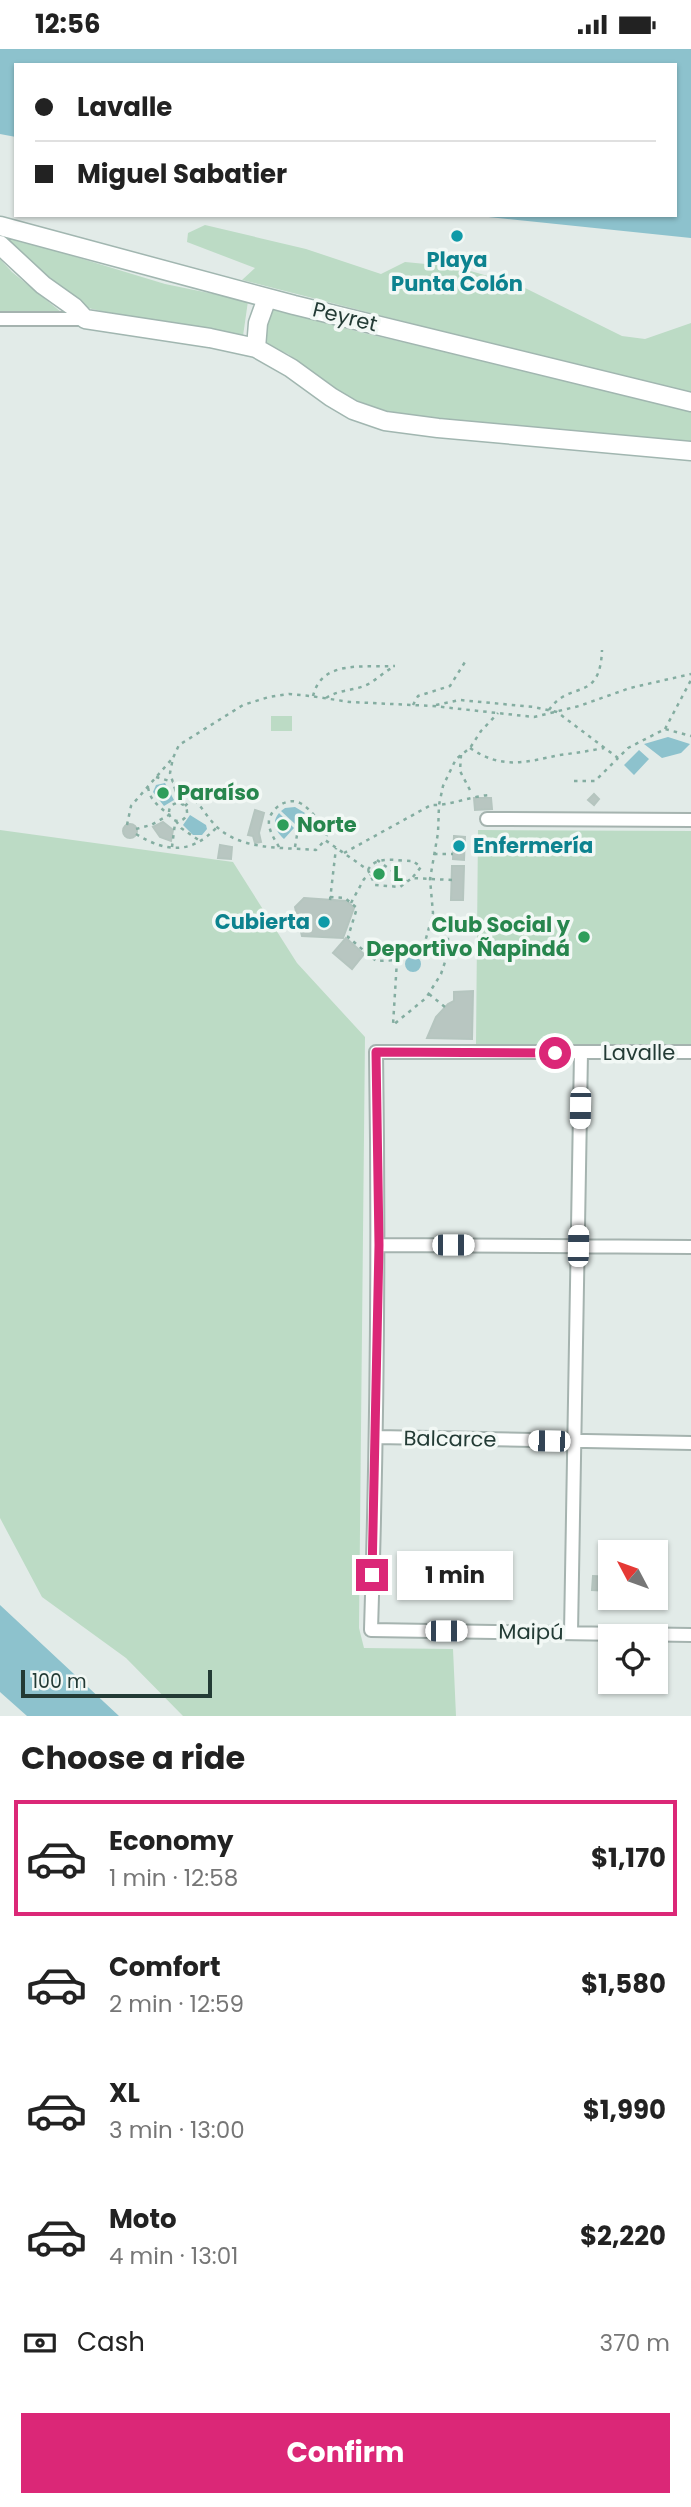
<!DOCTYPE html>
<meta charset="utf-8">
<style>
:root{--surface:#fff;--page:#f6f6f6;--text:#222;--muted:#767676;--line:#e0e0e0;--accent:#db2777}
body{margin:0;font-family:Poppins,sans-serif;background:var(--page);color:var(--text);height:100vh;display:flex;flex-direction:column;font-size:26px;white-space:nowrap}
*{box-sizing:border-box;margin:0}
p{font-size:23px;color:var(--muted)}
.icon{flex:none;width:38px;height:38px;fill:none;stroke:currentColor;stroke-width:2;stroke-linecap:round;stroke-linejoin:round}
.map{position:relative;height:1667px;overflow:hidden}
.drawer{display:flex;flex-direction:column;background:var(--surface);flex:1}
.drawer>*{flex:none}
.banner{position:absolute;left:14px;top:14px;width:663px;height:154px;border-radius:0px;box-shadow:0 2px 5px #0004;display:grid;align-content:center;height:154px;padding:0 21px;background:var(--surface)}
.needle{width:46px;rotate:311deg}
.controls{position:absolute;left:598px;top:1491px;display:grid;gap:14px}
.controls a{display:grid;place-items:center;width:70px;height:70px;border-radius:0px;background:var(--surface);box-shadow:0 2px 5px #0004;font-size:35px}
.scale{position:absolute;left:21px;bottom:18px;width:191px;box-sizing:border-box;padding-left:7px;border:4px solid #233b35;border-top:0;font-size:19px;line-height:24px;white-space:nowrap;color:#233b35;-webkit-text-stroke:5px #f2f8f5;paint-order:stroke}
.end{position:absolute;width:32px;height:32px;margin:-16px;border:9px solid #db2777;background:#fff;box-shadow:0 0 0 4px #fff}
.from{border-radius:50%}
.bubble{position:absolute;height:49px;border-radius:0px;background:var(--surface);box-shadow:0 2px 5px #0004;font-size:23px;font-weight:700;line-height:49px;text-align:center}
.car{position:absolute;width:21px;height:42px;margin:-21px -10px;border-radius:9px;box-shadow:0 0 5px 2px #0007;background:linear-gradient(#fff 24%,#345 0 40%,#fff 0 76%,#345 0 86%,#fff 0)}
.banner b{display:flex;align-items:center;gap:24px;height:66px;font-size:26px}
.banner b+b{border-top:2px solid var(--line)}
.banner i{width:18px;height:18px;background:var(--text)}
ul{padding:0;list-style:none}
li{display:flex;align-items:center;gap:21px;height:116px;margin:0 14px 10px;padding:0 7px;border:4px solid transparent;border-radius:0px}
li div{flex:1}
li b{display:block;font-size:26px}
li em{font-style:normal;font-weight:700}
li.current{border-color:var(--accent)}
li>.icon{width:63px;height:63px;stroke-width:1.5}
h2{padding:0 21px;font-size:32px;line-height:84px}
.pay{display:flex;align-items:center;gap:18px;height:77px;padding:0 21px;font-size:26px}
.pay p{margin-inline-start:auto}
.cta{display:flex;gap:14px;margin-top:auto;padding:14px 21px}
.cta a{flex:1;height:80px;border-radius:0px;background:var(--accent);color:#fff;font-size:28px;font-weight:700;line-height:80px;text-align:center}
.status{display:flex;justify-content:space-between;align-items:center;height:49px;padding:0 35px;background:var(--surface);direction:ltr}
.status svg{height:19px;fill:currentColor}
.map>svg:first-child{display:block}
.green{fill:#bcdbc5}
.water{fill:#8dc2cd}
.building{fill:#b8c6c1;stroke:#b5c5bf;stroke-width:2}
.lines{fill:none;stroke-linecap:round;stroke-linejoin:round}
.street-casing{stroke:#a5b3af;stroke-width:16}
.secondary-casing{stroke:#a1b6b0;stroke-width:21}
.path{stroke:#84ada1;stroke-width:2.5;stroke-dasharray:3.5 5;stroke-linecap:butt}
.street{stroke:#fff;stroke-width:12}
.secondary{stroke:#fff;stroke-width:18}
.route{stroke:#db2777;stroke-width:9}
.culture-dot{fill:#0f9aa8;stroke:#f2f8f5;stroke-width:2.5}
.leisure-dot{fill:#2e9e5b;stroke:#f2f8f5;stroke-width:2.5}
.labels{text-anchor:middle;stroke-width:7;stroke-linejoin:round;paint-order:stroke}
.culture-label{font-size:21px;font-weight:bold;fill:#0d838f;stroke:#f2f8f5}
.street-label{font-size:21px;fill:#233b35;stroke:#f2f8f5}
.leisure-label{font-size:21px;font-weight:bold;fill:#27864d;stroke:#f2f8f5;text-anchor:start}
</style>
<div class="status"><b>12:56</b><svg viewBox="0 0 49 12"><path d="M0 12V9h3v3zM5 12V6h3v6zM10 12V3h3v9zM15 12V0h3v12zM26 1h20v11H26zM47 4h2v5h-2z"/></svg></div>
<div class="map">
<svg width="691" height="1667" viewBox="0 0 691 1667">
<rect width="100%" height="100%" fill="#e2ebe8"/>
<!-- green -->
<path class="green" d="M205,176L306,200L381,225L405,213L457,218L519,236L622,287L645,290L691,274V346L242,231L255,219L187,193L188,184Z
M7,187L165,235L248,252L243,287L109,264L80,257L3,194Z
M0,210L12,223L61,263L0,264Z
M277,259L359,283L691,359V394L505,375L425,370L383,362L344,346L288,305L265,295L263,270L271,260Z
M271,667H292V682H271Z
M0,781L233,813L297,914L365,988L359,1579L364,1599L453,1600L456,1667H183L126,1609L42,1548L0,1469Z
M478,781L691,782V996L476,995Z"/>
<!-- water -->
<path class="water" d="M0,0H691V189L469,166H676V16H16V88L0,85Z
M668,688L690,695L681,704L662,709L644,695Z
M639,701L649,710L634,726L624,716Z
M165,734L174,751L164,757L153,743L156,736Z
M295,758L305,764L295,775L281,762L285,759Z
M279,764L294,779L284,790C276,783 271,773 279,764Z
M190,766L206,776L207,780L202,786H193L183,776Z
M405 915a8 8 0 1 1 16 0a8 8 0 1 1-16 0Z
M0,1556L119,1667H27L0,1643Z"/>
<!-- building -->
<path class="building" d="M594,745L599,750L594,756L588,751Z
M474,749H491L492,760L475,761Z
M255,761L264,764L259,784L261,793L255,794L253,787L248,786Z
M163,773L173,781L171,792L160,788L153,778Z
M123 782a7 7 0 1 1 14 0a7 7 0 1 1-14 0Z
M454,787L465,788L464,811L453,810Z
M220,796L232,798L231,810L218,809Z
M452,817H464L463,851H451Z
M304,849L347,852L354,859L343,889L302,887L295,858Z
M346,889L364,905L352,920L333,904Z
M473,942L472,990L427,989L436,968L448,955L454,952V943Z
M593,1527L611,1528L610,1542L592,1541Z"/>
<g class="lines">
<defs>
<path id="street" d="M0,270H85
M487,770L691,771
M691,1003H376C379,1196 377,1388 371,1581L691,1586
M379,1196L691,1198
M377,1388L691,1394
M571,1584L581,1004"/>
<path id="secondary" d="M0,177L294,256L691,353
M0,196L43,236L74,258L85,270L210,289L256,299L291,319L331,348L353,361L385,372L438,379L691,402
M256,299L258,274L267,249"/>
</defs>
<!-- street casing -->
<use href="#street" class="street-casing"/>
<!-- secondary casing -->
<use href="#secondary" class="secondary-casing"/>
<!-- path -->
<path class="path" d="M313,647C322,610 364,619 395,617
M326,649C338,641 351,642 364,637C373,634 382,624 392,619
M413,656L418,647L450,637L465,613
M436,656L460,651L534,658L557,663L618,709L628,699L665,680L691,687
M549,661C570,630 600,655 602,601
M665,680L691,631
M470,699C502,721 526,713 560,706C575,704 589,702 604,699
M461,706L460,722L472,745
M156,728L173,733
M574,732H595L618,709
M175,740L180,754
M169 763a9 9 0 1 1 18 0a9 9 0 1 1-18 0Z
M185,757L194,748
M176,772L181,779L200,792
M127,776L131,757L171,711
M136,780L151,776L169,766C159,757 149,751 148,737
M136,785C167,804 192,805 217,778
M172,798L175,774
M279,798C274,789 268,781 269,771C272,758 288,748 300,754C310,759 320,774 328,783L325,791
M295,798L298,780L312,766
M344,804L431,756C449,757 471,747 490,746
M434,805H453
M377,811L406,832
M368,821C375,806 398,812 413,812L421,818L412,829
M452,831L412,829L400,838L375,836L368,821L325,791L316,801C283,798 240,802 215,776C200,760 198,747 175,740L170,724L173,709L179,696L243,656L269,648L289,645L310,647L350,653L433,657L534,668L579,657L630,639L691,625
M330,848L345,849L357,859L348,888L376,912L397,911L402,905L422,904L433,864L430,830L438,784L439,756L443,737L456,710L470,699L481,682L498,664
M330,851L336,799
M351,854L364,830L370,826
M397,911L393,976L426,949L441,925L448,904V883L433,864
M429,945L445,958"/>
<!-- street -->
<use href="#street" class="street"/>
<!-- secondary -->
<use href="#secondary" class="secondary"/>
</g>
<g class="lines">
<!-- route -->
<path class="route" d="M372,1526L379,1196L376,1003L555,1004"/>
</g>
<!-- markers -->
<g class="culture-dot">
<circle cx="457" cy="187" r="7"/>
<circle cx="459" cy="797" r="7"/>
<circle cx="324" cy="873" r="7"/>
</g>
<g class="leisure-dot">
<circle cx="163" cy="744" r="7"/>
<circle cx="283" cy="776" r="7"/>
<circle cx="379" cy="825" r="7"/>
<circle cx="584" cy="888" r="7"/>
</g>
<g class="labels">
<!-- culture labels -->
<g class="culture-label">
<text x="457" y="218">Playa<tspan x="457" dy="24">Punta Colón</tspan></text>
<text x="473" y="804" text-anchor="start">Enfermería</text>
<text x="310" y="880" text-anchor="end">Cubierta</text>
</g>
<!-- street labels -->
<g class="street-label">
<text transform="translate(345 268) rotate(14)" y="7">Peyret</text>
<text x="639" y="1011">Lavalle</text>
<text transform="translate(450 1390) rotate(1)" y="7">Balcarce</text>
<text transform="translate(531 1583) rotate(1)" y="7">Maipú</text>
</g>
<!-- leisure labels -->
<g class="leisure-label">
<text x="177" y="751">Paraíso</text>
<text x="297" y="783">Norte</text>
<text x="393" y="832">L</text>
<text x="570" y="883" text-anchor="end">Club Social y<tspan x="570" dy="24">Deportivo Ñapindá</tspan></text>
</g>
</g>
</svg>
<div class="controls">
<a><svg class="needle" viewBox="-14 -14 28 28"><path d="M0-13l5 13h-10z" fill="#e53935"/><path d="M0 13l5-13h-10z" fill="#767676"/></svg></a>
<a><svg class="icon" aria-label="locate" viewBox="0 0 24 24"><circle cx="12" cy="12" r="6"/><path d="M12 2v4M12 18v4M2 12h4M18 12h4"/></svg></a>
</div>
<div class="scale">100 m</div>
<i class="end from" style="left:555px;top:1004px"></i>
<i class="end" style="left:372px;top:1526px"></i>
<div class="bubble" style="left:397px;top:1502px;width:116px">1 min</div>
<i class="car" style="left:580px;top:1059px;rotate:181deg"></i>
<i class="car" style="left:453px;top:1196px;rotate:90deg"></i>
<i class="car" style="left:578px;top:1197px;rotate:1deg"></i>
<i class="car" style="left:549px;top:1392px;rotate:271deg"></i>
<i class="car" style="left:446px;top:1582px;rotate:90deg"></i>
<div class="banner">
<b><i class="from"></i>Lavalle</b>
<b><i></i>Miguel Sabatier</b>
</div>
</div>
<section class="drawer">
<h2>Choose a ride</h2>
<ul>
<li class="current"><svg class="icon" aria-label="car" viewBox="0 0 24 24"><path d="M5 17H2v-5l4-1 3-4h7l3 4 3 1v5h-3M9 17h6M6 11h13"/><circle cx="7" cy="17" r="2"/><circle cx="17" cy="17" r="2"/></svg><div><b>Economy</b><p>1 min · 12:58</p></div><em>$1,170</em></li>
<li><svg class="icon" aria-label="car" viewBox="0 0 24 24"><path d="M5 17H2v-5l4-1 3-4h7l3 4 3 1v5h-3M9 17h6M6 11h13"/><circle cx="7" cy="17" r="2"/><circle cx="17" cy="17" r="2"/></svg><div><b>Comfort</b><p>2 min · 12:59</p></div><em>$1,580</em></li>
<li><svg class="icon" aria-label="car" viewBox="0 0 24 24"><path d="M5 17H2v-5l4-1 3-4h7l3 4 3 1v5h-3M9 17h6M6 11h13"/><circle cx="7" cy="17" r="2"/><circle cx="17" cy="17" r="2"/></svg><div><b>XL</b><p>3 min · 13:00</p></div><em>$1,990</em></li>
<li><svg class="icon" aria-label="car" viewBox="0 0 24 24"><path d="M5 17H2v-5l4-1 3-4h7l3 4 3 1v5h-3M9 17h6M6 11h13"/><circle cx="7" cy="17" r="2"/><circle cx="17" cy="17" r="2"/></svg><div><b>Moto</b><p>4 min · 13:01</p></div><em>$2,220</em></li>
</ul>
<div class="pay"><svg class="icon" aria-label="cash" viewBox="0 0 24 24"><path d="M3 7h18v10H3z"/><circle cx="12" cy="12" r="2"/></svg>Cash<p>370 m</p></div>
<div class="cta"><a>Confirm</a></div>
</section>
